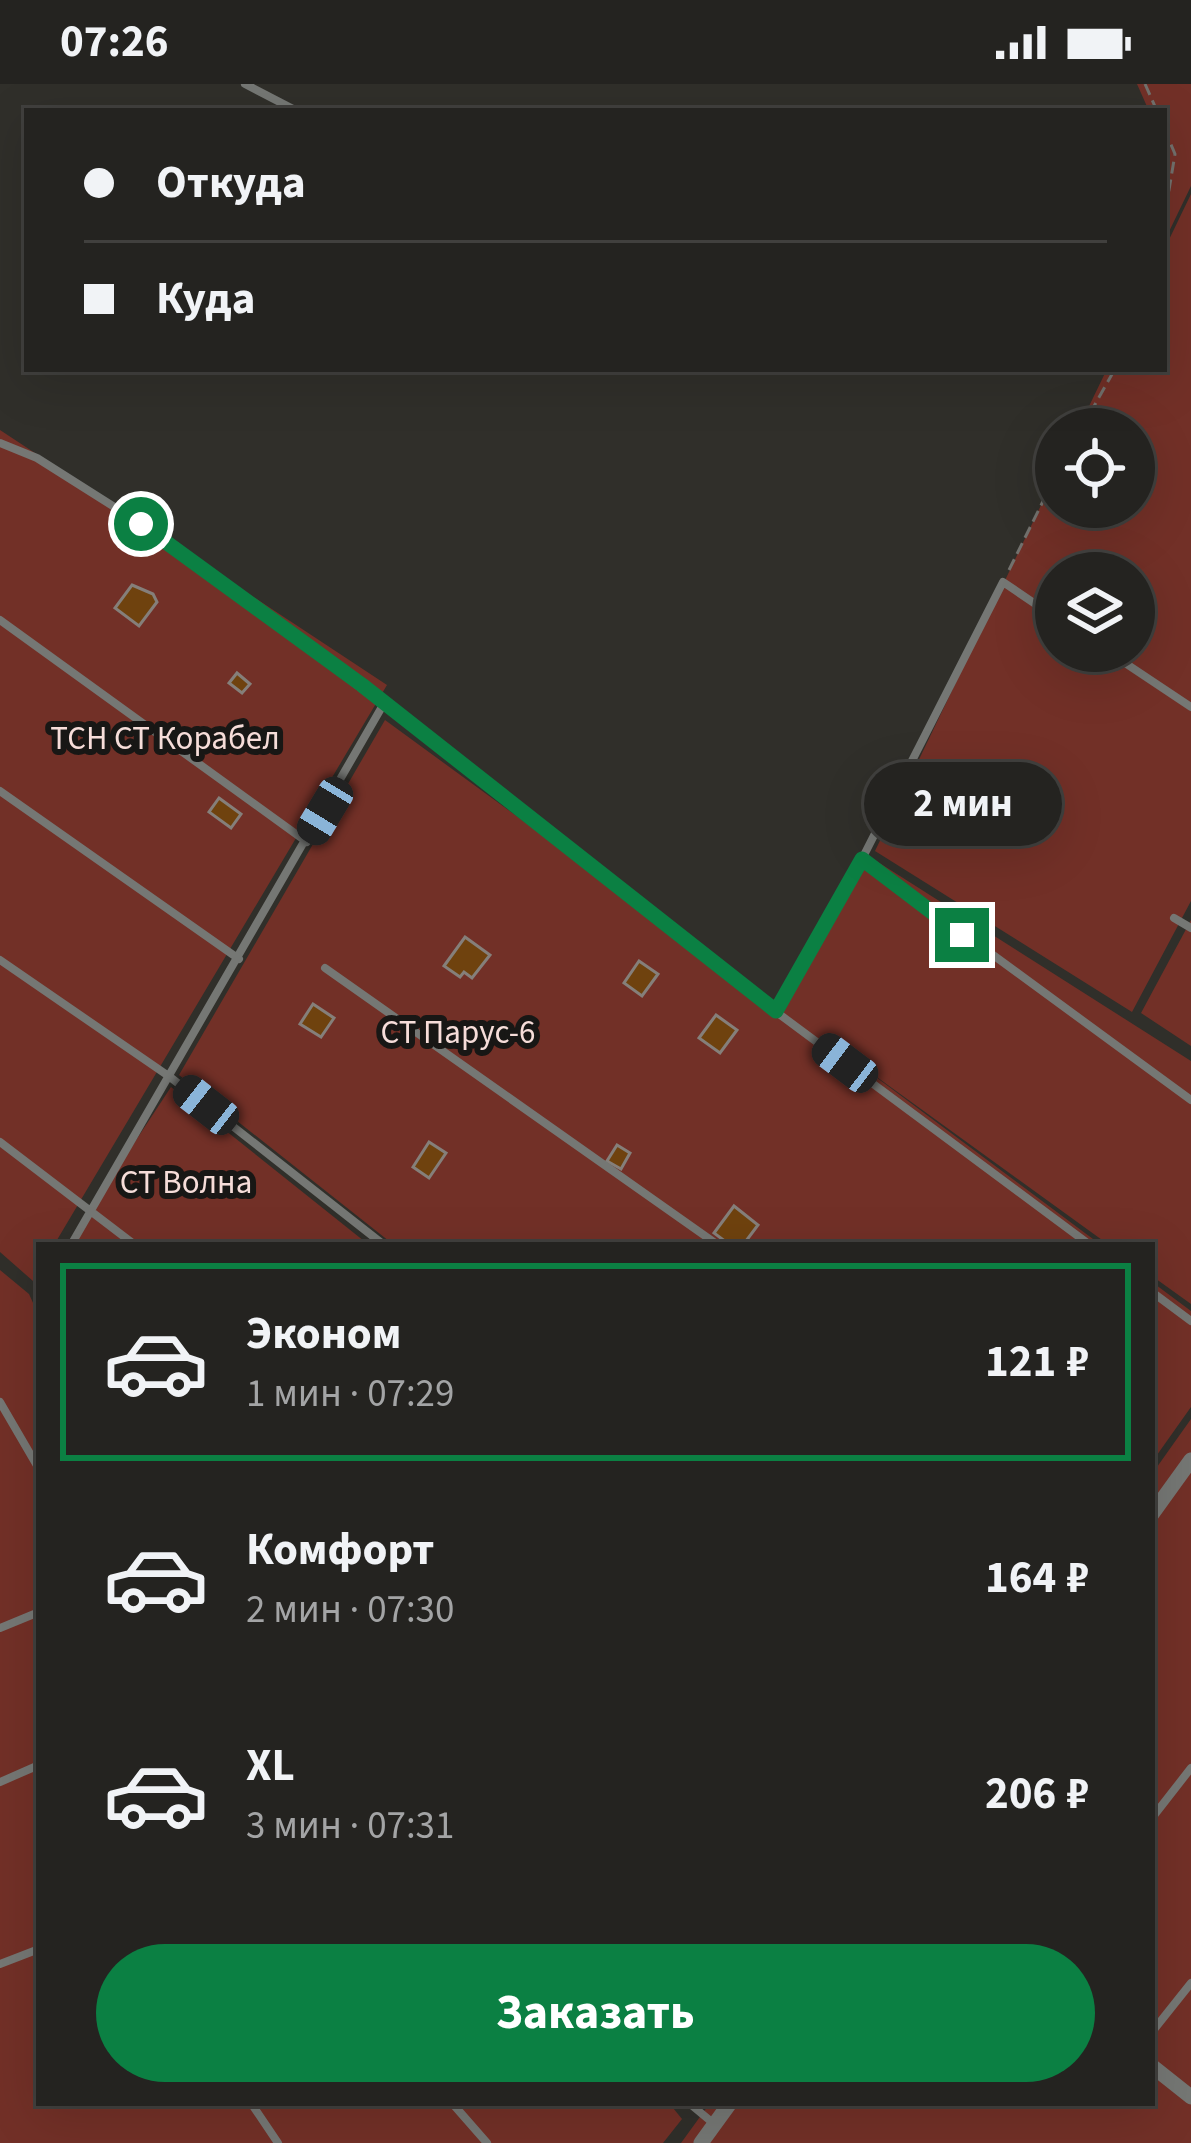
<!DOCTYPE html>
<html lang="ru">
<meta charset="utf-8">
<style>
:root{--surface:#242320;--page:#302f2d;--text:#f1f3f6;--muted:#a3a4a5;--line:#41403e;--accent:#0b8043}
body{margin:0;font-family:"Source Sans 3",sans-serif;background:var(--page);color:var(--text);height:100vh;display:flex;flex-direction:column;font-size:45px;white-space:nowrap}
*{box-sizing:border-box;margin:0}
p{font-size:39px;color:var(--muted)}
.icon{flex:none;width:66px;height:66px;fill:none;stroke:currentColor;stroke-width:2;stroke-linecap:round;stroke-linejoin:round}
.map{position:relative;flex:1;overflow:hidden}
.side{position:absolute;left:36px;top:1158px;width:1119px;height:864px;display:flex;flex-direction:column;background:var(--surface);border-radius:0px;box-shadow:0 12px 48px #0002,0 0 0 3px var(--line)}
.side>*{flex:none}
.hud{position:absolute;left:24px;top:24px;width:1143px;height:264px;border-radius:0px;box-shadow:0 12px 48px #0002,0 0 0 3px var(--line);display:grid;align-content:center;height:264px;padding:0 60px;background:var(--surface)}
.buttons{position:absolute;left:1035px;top:324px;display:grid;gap:24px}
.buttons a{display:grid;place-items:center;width:120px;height:120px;border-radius:50%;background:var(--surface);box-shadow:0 12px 48px #0002,0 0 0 3px var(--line);font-size:60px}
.end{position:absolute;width:54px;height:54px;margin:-27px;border:15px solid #0b8043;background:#fff;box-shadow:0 0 0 6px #fff}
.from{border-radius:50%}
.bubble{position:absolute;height:84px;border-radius:42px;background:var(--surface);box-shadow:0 12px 48px #0002,0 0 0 3px var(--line);font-size:39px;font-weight:700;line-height:84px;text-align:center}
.car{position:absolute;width:36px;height:72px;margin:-36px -18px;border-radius:15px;box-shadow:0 0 9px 3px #0007;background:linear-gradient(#222 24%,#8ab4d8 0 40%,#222 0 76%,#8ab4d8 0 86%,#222 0)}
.hud b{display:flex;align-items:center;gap:42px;height:114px;font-size:45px}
.hud b+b{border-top:3px solid var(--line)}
.hud i{width:30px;height:30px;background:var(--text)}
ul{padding:21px 0 0;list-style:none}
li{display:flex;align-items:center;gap:36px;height:198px;margin:0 24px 18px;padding:0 36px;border:6px solid transparent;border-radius:0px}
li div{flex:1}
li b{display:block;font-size:45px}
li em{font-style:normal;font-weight:700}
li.selected{border-color:var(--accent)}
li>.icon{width:108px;height:108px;stroke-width:1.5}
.primary-button{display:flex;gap:24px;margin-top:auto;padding:24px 60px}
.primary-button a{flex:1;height:138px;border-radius:72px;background:var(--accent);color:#fff;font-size:48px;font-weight:700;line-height:138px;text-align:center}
.status{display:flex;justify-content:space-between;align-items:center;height:84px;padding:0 60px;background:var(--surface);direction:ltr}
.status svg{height:33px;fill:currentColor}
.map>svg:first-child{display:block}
.green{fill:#723027;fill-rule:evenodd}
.building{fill:#6f420e;stroke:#857f7a;stroke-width:3}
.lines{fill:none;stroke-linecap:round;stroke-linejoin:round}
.path{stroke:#72716d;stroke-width:3;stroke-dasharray:12 6;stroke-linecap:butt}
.lane{stroke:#757774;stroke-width:8}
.street{stroke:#757774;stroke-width:15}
.route{stroke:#0b8043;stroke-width:15}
.labels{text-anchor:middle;stroke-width:12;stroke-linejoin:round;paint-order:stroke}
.park-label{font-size:33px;fill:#f6ddd9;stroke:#181715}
</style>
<div class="status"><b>07:26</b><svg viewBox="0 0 49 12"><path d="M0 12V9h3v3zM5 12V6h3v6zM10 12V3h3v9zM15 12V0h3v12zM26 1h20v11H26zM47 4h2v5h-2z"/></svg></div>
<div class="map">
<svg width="1191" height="2059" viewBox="0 0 1191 2059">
<rect width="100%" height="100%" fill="#302f2a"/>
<!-- green -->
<path class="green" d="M1137,0H1191V102L1164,158V27H1149Z
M1191,110V817L1132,928L875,767L1056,390V423H1134V345H1078L1107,285H1164V166ZM1056,489H1134V567H1056Z
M0,346L387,601L54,1161H39V1186L33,1197L0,1168Z
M385,636L782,926L870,773L1191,977V1220L1152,1192V1161H1109L845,970L1101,1161H394L179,991Z
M1191,836V962L1141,929Z
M171,1003L369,1161H67Z
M0,1186L29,1210L39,1232V2019H669L682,2035L663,2059H0Z
M1152,1198L1191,1227V1323L1152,1378Z
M1191,1335V2059H681L710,2019H1152V1390Z"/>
<!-- building -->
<path class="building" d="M132,501L153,510L157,518L139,542L115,524Z
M237,589L250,600L242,609L229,599Z
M219,714L241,730L231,744L209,728Z
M465,853L490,871L472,894L464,888L460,893L444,882Z
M639,877L658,890L642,912L624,899Z
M313,920L334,934L321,953L300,940Z
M716,931L737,946L720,969L699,954Z
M429,1058L446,1069L429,1094L413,1083Z
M617,1061L630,1069L621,1085L607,1077Z
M734,1122L758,1141L743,1161H730L714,1149Z"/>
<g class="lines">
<!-- path -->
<path class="path" d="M1145,0L1157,27
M1164,44L1175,70L1164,136
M1081,345L1115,285
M1009,486L1056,391"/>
<!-- lane -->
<path class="lane" d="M245,0L297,27
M0,359L37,374L176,462L383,621L71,1161
M0,536L307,758
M1107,567L1191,623
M383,621L775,927L1090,1161
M0,707L239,875
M862,775L1191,1016
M1174,834L1191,844
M0,876L170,993L384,1161
M325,884L718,1161
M775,927L862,775L1003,498L1056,534
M0,1058L135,1161
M1152,1208L1191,1237
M0,1318L39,1385
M0,1544L39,1528
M0,1698L39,1681
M1152,1734L1191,1684
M0,1880L39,1865
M1152,1948L1191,1899
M251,2019L278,2059
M452,2019L487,2059
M689,2019L713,2039"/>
<!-- street -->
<path class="street" d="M1152,1430L1191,1376
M1152,1982L1191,2013
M701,2059L730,2019"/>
</g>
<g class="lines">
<!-- route -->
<path class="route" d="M141,440L362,601L776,927L862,775L962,851"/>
</g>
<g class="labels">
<!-- park labels -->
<g class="park-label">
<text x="165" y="665">ТСН СТ Корабел</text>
<text x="458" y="959">СТ Парус-6</text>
<text x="186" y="1109">СТ Волна</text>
</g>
</g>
</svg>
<div class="buttons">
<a><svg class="icon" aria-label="locate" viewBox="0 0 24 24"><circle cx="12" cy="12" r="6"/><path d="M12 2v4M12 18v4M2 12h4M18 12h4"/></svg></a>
<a><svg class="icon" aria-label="layers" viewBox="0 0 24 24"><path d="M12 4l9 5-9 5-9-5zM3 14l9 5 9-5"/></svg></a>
</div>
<i class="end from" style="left:141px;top:440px"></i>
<i class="end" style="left:962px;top:851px"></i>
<div class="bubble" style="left:864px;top:678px;width:198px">2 мин</div>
<i class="car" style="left:325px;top:727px;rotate:211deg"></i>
<i class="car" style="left:845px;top:979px;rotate:307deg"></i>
<i class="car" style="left:206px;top:1021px;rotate:308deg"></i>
<div class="hud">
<b><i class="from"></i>Откуда</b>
<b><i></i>Куда</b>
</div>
<section class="side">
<ul>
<li class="selected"><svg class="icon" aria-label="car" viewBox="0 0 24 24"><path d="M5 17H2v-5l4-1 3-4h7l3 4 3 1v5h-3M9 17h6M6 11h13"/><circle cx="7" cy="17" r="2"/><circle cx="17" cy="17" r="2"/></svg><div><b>Эконом</b><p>1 мин · 07:29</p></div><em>121 ₽</em></li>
<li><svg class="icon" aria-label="car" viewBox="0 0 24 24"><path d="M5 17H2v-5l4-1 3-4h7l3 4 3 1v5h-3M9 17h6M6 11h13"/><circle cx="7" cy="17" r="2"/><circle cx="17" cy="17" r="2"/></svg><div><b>Комфорт</b><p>2 мин · 07:30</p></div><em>164 ₽</em></li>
<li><svg class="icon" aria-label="car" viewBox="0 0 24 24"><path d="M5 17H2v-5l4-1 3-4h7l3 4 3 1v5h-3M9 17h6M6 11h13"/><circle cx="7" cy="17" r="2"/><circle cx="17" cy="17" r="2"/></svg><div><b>XL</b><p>3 мин · 07:31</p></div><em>206 ₽</em></li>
</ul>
<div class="primary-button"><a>Заказать</a></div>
</section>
</div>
